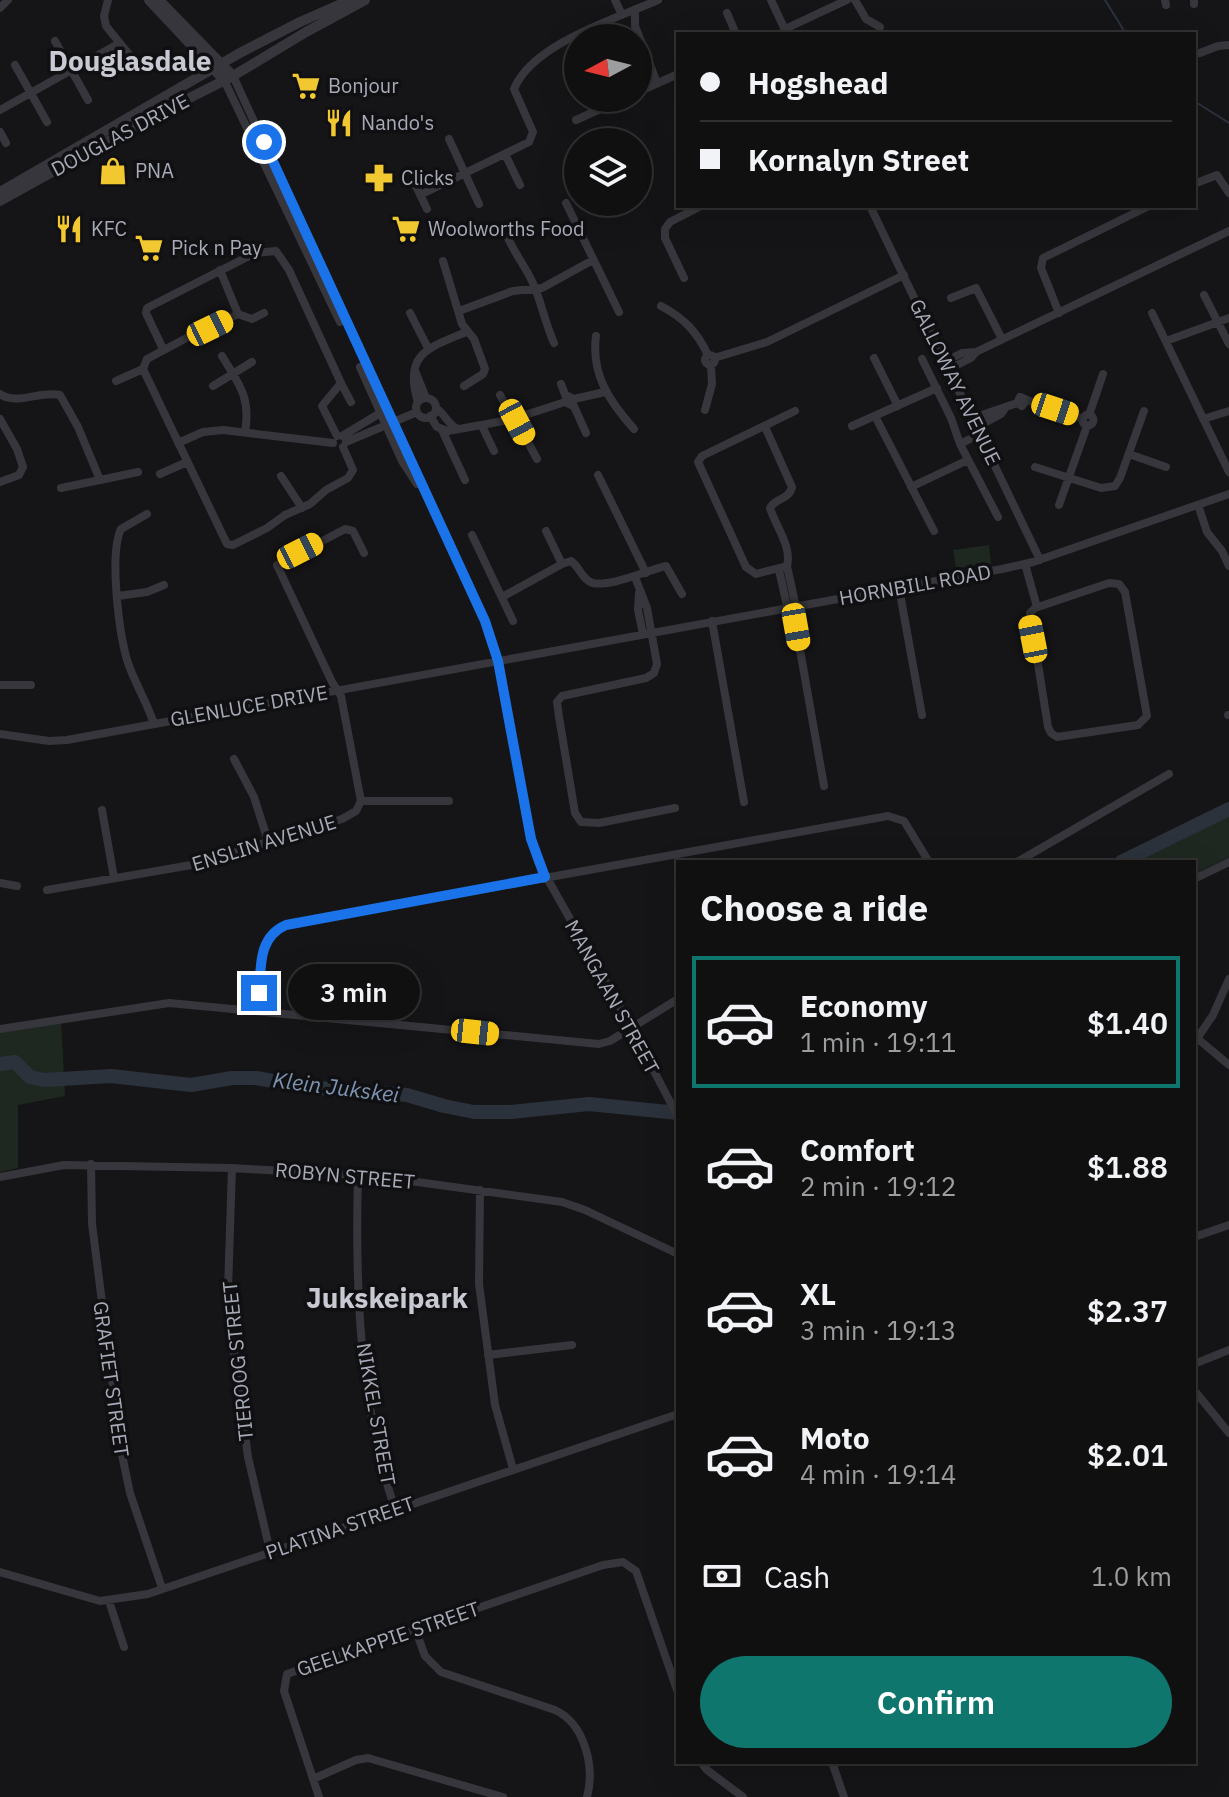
<!DOCTYPE html>
<meta charset="utf-8">
<style>
:root{--surface:#101011;--page:#19191a;--text:#f1f3f6;--muted:#9c9d9f;--line:#303031;--accent:#0f766e}
body{margin:0;font-family:"IBM Plex Sans",sans-serif;background:var(--page);color:var(--text);height:100vh;display:flex;flex-direction:column;font-size:30px;white-space:nowrap}
*{box-sizing:border-box;margin:0}
p{font-size:26px;color:var(--muted)}
.icon{flex:none;width:44px;height:44px;fill:none;stroke:currentColor;stroke-width:2;stroke-linecap:round;stroke-linejoin:round}
.map{position:relative;flex:1;overflow:hidden}
.sheet{position:absolute;left:676px;top:860px;width:520px;height:904px;display:flex;flex-direction:column;background:var(--surface);border-radius:0px;box-shadow:0 8px 32px #0002,0 0 0 2px var(--line)}
.sheet>*{flex:none}
.guide{position:absolute;left:676px;top:32px;width:520px;height:176px;border-radius:0px;box-shadow:0 8px 32px #0002,0 0 0 2px var(--line);display:grid;align-content:center;height:176px;padding:0 24px;background:var(--surface)}
.needle{width:52px;rotate:263deg}
.buttons{position:absolute;left:564px;top:24px;display:grid;gap:16px}
.buttons a{display:grid;place-items:center;width:88px;height:88px;border-radius:50%;background:var(--surface);box-shadow:0 8px 32px #0002,0 0 0 2px var(--line);font-size:40px}
.end{position:absolute;width:36px;height:36px;margin:-18px;border:10px solid #1a73e8;background:#fff;box-shadow:0 0 0 4px #fff}
.from{border-radius:50%}
.bubble{position:absolute;height:56px;border-radius:28px;background:var(--surface);box-shadow:0 8px 32px #0002,0 0 0 2px var(--line);font-size:26px;font-weight:600;line-height:56px;text-align:center}
.car{position:absolute;width:24px;height:48px;margin:-24px -12px;border-radius:10px;box-shadow:0 0 6px 2px #0007;background:linear-gradient(#f5c518 24%,#345 0 40%,#f5c518 0 76%,#345 0 86%,#f5c518 0)}
.guide b{display:flex;align-items:center;gap:28px;height:76px;font-size:30px}
.guide b+b{border-top:2px solid var(--line)}
.guide i{width:20px;height:20px;background:var(--text)}
ul{padding:0;list-style:none}
li{display:flex;align-items:center;gap:24px;height:132px;margin:0 16px 12px;padding:0 8px;border:4px solid transparent;border-radius:0px}
li div{flex:1}
li b{display:block;font-size:30px}
li em{font-style:normal;font-weight:600}
li.active{border-color:var(--accent)}
li>.icon{width:72px;height:72px;stroke-width:1.5}
h2{padding:0 24px;font-size:36px;line-height:96px}
.pay{display:flex;align-items:center;gap:20px;height:88px;padding:0 24px;font-size:30px}
.pay p{margin-inline-start:auto}
.button{display:flex;gap:16px;margin-top:auto;padding:16px 24px}
.button a{flex:1;height:92px;border-radius:48px;background:var(--accent);color:#fff;font-size:32px;font-weight:600;line-height:92px;text-align:center}
.map>svg:first-child{display:block}
.green{fill:#1f2721}
.lines{fill:none;stroke-linecap:round;stroke-linejoin:round}
.stream{stroke:#2b323b;stroke-width:2}
.river{stroke:#2b323b;stroke-width:14}
.minor{stroke:#36363c;stroke-width:8}
.tertiary{stroke:#36363c;stroke-width:10}
.route{stroke:#1a73e8;stroke-width:10}
.labels{text-anchor:middle;stroke-width:7;stroke-linejoin:round;paint-order:stroke}
.poi-label{font-size:20px;fill:#a7aab7;stroke:#101012;text-anchor:start}
.street-label{font-size:20px;fill:#a7aab7;stroke:#101012}
.water-label{font-size:22px;font-style:italic;fill:#7d93b2;stroke:#101012}
.district-label{font-size:28px;font-weight:bold;fill:#c8c9d3;stroke:#101012}
</style>
<div class="map">
<svg width="1229" height="1797" viewBox="0 0 1229 1797">
<rect width="100%" height="100%" fill="#151517"/>
<!-- green -->
<path class="green" d="M989,545L991,564L956,568L953,550Z
M1229,809V857L1194,874V862H1121Z
M61,1018L65,1096L18,1105V1168L0,1172V1029Z"/>
<g class="lines">
<!-- stream -->
<path class="stream" d="M1105,0L1126,34
M1194,101L1229,123"/>
<!-- river -->
<path class="river" d="M1121,862L1229,809
M0,1064L15,1062L30,1077L44,1080L111,1076L191,1085L232,1078H256L307,1087L407,1095L444,1106L474,1112H511L589,1104L678,1113"/>
<!-- minor -->
<path class="minor" d="M108,0L104,16L106,26L140,68
M615,0L622,15
M771,0L786,32
M855,0L866,19L880,27
M1165,0L1166,5
M1194,0V4
M0,8L8,0
M635,10V26L657,83
M727,13L736,34
M785,29L847,0
M55,41L88,100
M1200,53L1218,46L1229,45
M15,65L47,122
M233,76L485,621L498,661L526,815L538,862L631,1027L678,1117
M224,80L340,322
M638,92L678,74
M0,110L118,44
M576,120L625,98
M0,132L6,143
M449,139L479,204
M505,154L520,185
M413,180L427,209
M1194,184L1217,175L1229,193
M420,195L529,142L533,132L514,89C532,44 615,19 658,0
M566,203L619,312
M870,206L1040,560
M505,231C513,253 528,269 535,288C542,306 546,325 554,343
M443,261L462,324L474,339L485,369L483,374L464,386
M220,270L238,314
M684,278L665,238V229L670,222L701,206
M1204,295L1229,344
M951,298L976,288L1002,339
M661,306C684,318 697,332 708,355
M459,311L513,291L542,288L593,260
M410,313L428,348
M1059,313L1041,268L1043,258L1149,206
M1152,313L1229,472
M210,328L238,314L252,319L264,313
M196,333L147,359L143,369L227,544L233,545L267,528L285,515L310,504L326,490L348,478L353,470L343,447
M596,336C591,374 609,401 634,429
M1166,341L1229,318
M163,349L146,313L147,308L255,253L276,251L289,270L341,383L322,406L337,436
M705 360a5 5 0 1 1 10 0a5 5 0 1 1-10 0Z
M222,356C239,384 251,397 245,432
M714,358L767,342L904,275
M874,358L898,406
M922,359L951,418L960,444L998,517
M946,361L962,353L976,352
M360,367L402,461L417,484
M949,369L971,358L976,352L1229,231
M416,373L426,398
M116,381L143,369
M341,383L351,402
M561,384L566,397
M213,386L252,362
M0,394C17,406 40,390 60,395L78,427L100,480L138,472
M500,395L511,415
M416 408a10 10 0 1 1 20 0a10 10 0 1 1-20 0Z
M574,399L605,392
M1027,400L1083,419
M418,402C403,354 428,348 466,332
M573,404L586,433
M436,408C445,414 448,425 458,429
M705,410L712,384L711,364
M1082.5 420a5.5 5.5 0 1 1 11 0a5.5 5.5 0 1 1-11 0Z
M1089,415L1103,374
M430,416L437,427L448,431L509,420L515,423L519,417L513,414L509,420
M875,416L934,531
M519,417L565,402L568,396L574,399L571,405L565,402
M973,418L1017,403L1020,397L1027,400L1022,406L1017,403
M0,419L17,449L23,467L19,475L0,482
M1203,419L1229,411
M517,422L537,459
M482,426L494,451
M852,426L937,388
M765,427L792,487C789,500 775,498 770,508C776,527 792,546 787,566L756,574L746,567L698,462L702,456L795,411
M977,427L1001,414L1006,407
M442,430L465,480
M342,436L382,412
M346,442L417,412
M178,443L203,432L223,430L333,443
M960,444L980,434
M1129,454L1166,467
M1035,467L1101,488L1115,486L1120,478L1144,411
M160,474L187,462
M598,475L646,573
M281,476L302,508
M911,487L968,460
M61,488L100,480
M1059,505L1087,426
M1198,505L1207,532L1222,551L1229,566
M147,514L121,529C109,554 119,632 127,660C134,682 147,702 154,724
M546,531L562,564
M472,535L513,621
M1025,564L1037,607
M787,566L796,607V627L824,786
M779,570L788,610
M635,577L647,608L657,664L654,673L646,678L562,696L557,702L559,717L575,813L581,822L599,823L675,808
M1109,583L1119,584L1125,592L1147,716L1138,725L1057,737L1051,733L1048,727L1030,613L1035,608Z
M899,588L922,715
M639,593L638,610L643,634
M118,596L147,592L164,585
M502,597L562,564L571,561C579,566 583,581 593,583C611,587 648,570 666,566L682,594
M712,621L744,802
M0,685H31
M1228,715H1229
M0,734L49,741L67,740L1002,569L1033,562L1229,494
M234,759L254,797L268,841
M361,801H449
M102,810L114,878
M1017,862L1169,774
M1194,879L1229,862
M0,883L17,886
M47,890L197,864L342,819L356,811L361,801L341,696L332,682L277,565L345,529L353,531L364,553
M257,1010C260,979 254,936 290,924L888,816L904,821L929,862
M0,1029L169,1003L599,1044L610,1041L678,999
M1198,1039L1229,1065
M1194,1043L1213,1015L1229,979
M91,1164L92,1224L121,1450L130,1493L162,1588
M232,1168L228,1290L230,1323L248,1457L270,1551
M358,1175C355,1286 359,1403 395,1509
M0,1177L64,1165L232,1168L381,1177L562,1202L585,1210L678,1254
M480,1190L479,1284L495,1405L513,1469
M1194,1237L1229,1225
M488,1355L572,1345
M1194,1364L1229,1350
M1194,1390L1229,1433
M0,1572L100,1601L148,1594L678,1414
M109,1601L124,1647
M415,1628L425,1656L441,1672L555,1710C585,1724 595,1767 587,1797
M701,1762L707,1770L743,1797
M832,1762L844,1797
M313,1779L356,1760L368,1758L503,1797
M319,1797L284,1691L287,1674L603,1565L623,1562L636,1571L678,1693"/>
<!-- tertiary -->
<path class="tertiary" d="M149,0L224,80
M159,0L233,76
M0,192L238,54L300,22L350,0
M0,201L150,118L233,76L306,32L365,0"/>
</g>
<g class="lines">
<!-- route -->
<path class="route" d="M259,993C261,967 258,937 286,925L545,877L531,839L498,661L485,621L264,142"/>
</g>
<!-- icons -->
<defs>
<symbol id="supermarket-bare" viewBox="-9 -9 18 18"><path d="M-6-5.5h2.5l.6 2H6L4.5 2H-2.5L-4.4-4H-6ZM-1.5 3.2a1.3 1.3 0 1 0 .1 0ZM3 3.2a1.3 1.3 0 1 0 .1 0Z" fill="#f2c831" stroke="#101012" stroke-width="2.5" paint-order="stroke"/></symbol>
<symbol id="restaurant-bare" viewBox="-9 -9 18 18"><path d="M-5-6h1v4h1v-4h1v4h1v-4h1v5L-1.5 .5V6h-2V.5L-5-1ZM5-6V6H3V1.5H1.5Q1.5-4 5-6Z" fill="#f2c831" stroke="#101012" stroke-width="2.5" paint-order="stroke"/></symbol>
<symbol id="shop-bare" viewBox="-9 -9 18 18"><path d="M-5-2.5h2.3a2.7 3.5 0 0 1 5.4 0H5L5.5 6h-11ZM-1.5-2.5h3a1.5 2.3 0 0 0-3 0Z" fill="#f2c831" stroke="#101012" stroke-width="2.5" paint-order="stroke"/></symbol>
<symbol id="pharmacy-bare" viewBox="-9 -9 18 18"><path d="M-2-6h4v4h4v4h-4v4h-4v-4h-4v-4h4Z" fill="#f2c831" stroke="#101012" stroke-width="2.5" paint-order="stroke"/></symbol>
</defs>
<g fill-rule="evenodd">
<use href="#supermarket-bare" x="286" y="66" width="40" height="40"/>
<use href="#restaurant-bare" x="319" y="103" width="40" height="40"/>
<use href="#shop-bare" x="93" y="151" width="40" height="40"/>
<use href="#pharmacy-bare" x="359" y="158" width="40" height="40"/>
<use href="#restaurant-bare" x="49" y="209" width="40" height="40"/>
<use href="#supermarket-bare" x="386" y="209" width="40" height="40"/>
<use href="#supermarket-bare" x="129" y="228" width="40" height="40"/>
</g>
<g class="labels">
<!-- poi labels -->
<g class="poi-label">
<text x="328" y="93">Bonjour</text>
<text x="361" y="130">Nando's</text>
<text x="135" y="178">PNA</text>
<text x="401" y="185">Clicks</text>
<text x="91" y="236">KFC</text>
<text x="428" y="236">Woolworths Food</text>
<text x="171" y="255">Pick n Pay</text>
</g>
<!-- street labels -->
<g class="street-label">
<text transform="translate(120 135) rotate(-28)" y="7">DOUGLAS DRIVE</text>
<text transform="translate(955 382) rotate(64)" y="7">GALLOWAY AVENUE</text>
<text transform="translate(915 585) rotate(-10)" y="7">HORNBILL ROAD</text>
<text transform="translate(249 706) rotate(-10)" y="7">GLENLUCE DRIVE</text>
<text transform="translate(264 843) rotate(-17)" y="7">ENSLIN AVENUE</text>
<text transform="translate(612 997) rotate(61)" y="7">MANGAAN STREET</text>
<text transform="translate(345 1176) rotate(5)" y="7">ROBYN STREET</text>
<text transform="translate(238 1361) rotate(-96)" y="7">TIEROOG STREET</text>
<text transform="translate(111 1379) rotate(82)" y="7">GRAFIET STREET</text>
<text transform="translate(376 1414) rotate(80)" y="7">NIKKEL STREET</text>
<text transform="translate(340 1528) rotate(-19)" y="7">PLATINA STREET</text>
<text transform="translate(388 1639) rotate(-19)" y="7">GEELKAPPIE STREET</text>
</g>
<!-- water labels -->
<g class="water-label">
<text transform="translate(336 1087) rotate(7)" y="8">Klein Jukskei</text>
</g>
<!-- district labels -->
<g class="district-label">
<text x="130" y="71">Douglasdale</text>
<text x="387" y="1308">Jukskeipark</text>
</g>
</g>
</svg>
<div class="buttons">
<a><svg class="needle" viewBox="-14 -14 28 28"><path d="M0-13l5 13h-10z" fill="#e53935"/><path d="M0 13l5-13h-10z" fill="#9c9d9f"/></svg></a>
<a><svg class="icon" aria-label="layers" viewBox="0 0 24 24"><path d="M12 4l9 5-9 5-9-5zM3 14l9 5 9-5"/></svg></a>
</div>
<i class="end from" style="left:264px;top:142px"></i>
<i class="end" style="left:259px;top:993px"></i>
<div class="bubble" style="left:288px;top:964px;width:132px">3 min</div>
<i class="car" style="left:210px;top:328px;rotate:64deg"></i>
<i class="car" style="left:1055px;top:409px;rotate:108deg"></i>
<i class="car" style="left:517px;top:422px;rotate:152deg"></i>
<i class="car" style="left:300px;top:551px;rotate:63deg"></i>
<i class="car" style="left:796px;top:627px;rotate:170deg"></i>
<i class="car" style="left:1033px;top:639px;rotate:349deg"></i>
<i class="car" style="left:475px;top:1032px;rotate:96deg"></i>
<div class="guide">
<b><i class="from"></i>Hogshead</b>
<b><i></i>Kornalyn Street</b>
</div>
<section class="sheet">
<h2>Choose a ride</h2>
<ul>
<li class="active"><svg class="icon" aria-label="car" viewBox="0 0 24 24"><path d="M5 17H2v-5l4-1 3-4h7l3 4 3 1v5h-3M9 17h6M6 11h13"/><circle cx="7" cy="17" r="2"/><circle cx="17" cy="17" r="2"/></svg><div><b>Economy</b><p>1 min · 19:11</p></div><em>$1.40</em></li>
<li><svg class="icon" aria-label="car" viewBox="0 0 24 24"><path d="M5 17H2v-5l4-1 3-4h7l3 4 3 1v5h-3M9 17h6M6 11h13"/><circle cx="7" cy="17" r="2"/><circle cx="17" cy="17" r="2"/></svg><div><b>Comfort</b><p>2 min · 19:12</p></div><em>$1.88</em></li>
<li><svg class="icon" aria-label="car" viewBox="0 0 24 24"><path d="M5 17H2v-5l4-1 3-4h7l3 4 3 1v5h-3M9 17h6M6 11h13"/><circle cx="7" cy="17" r="2"/><circle cx="17" cy="17" r="2"/></svg><div><b>XL</b><p>3 min · 19:13</p></div><em>$2.37</em></li>
<li><svg class="icon" aria-label="car" viewBox="0 0 24 24"><path d="M5 17H2v-5l4-1 3-4h7l3 4 3 1v5h-3M9 17h6M6 11h13"/><circle cx="7" cy="17" r="2"/><circle cx="17" cy="17" r="2"/></svg><div><b>Moto</b><p>4 min · 19:14</p></div><em>$2.01</em></li>
</ul>
<div class="pay"><svg class="icon" aria-label="cash" viewBox="0 0 24 24"><path d="M3 7h18v10H3z"/><circle cx="12" cy="12" r="2"/></svg>Cash<p>1.0 km</p></div>
<div class="button"><a>Confirm</a></div>
</section>
</div>
